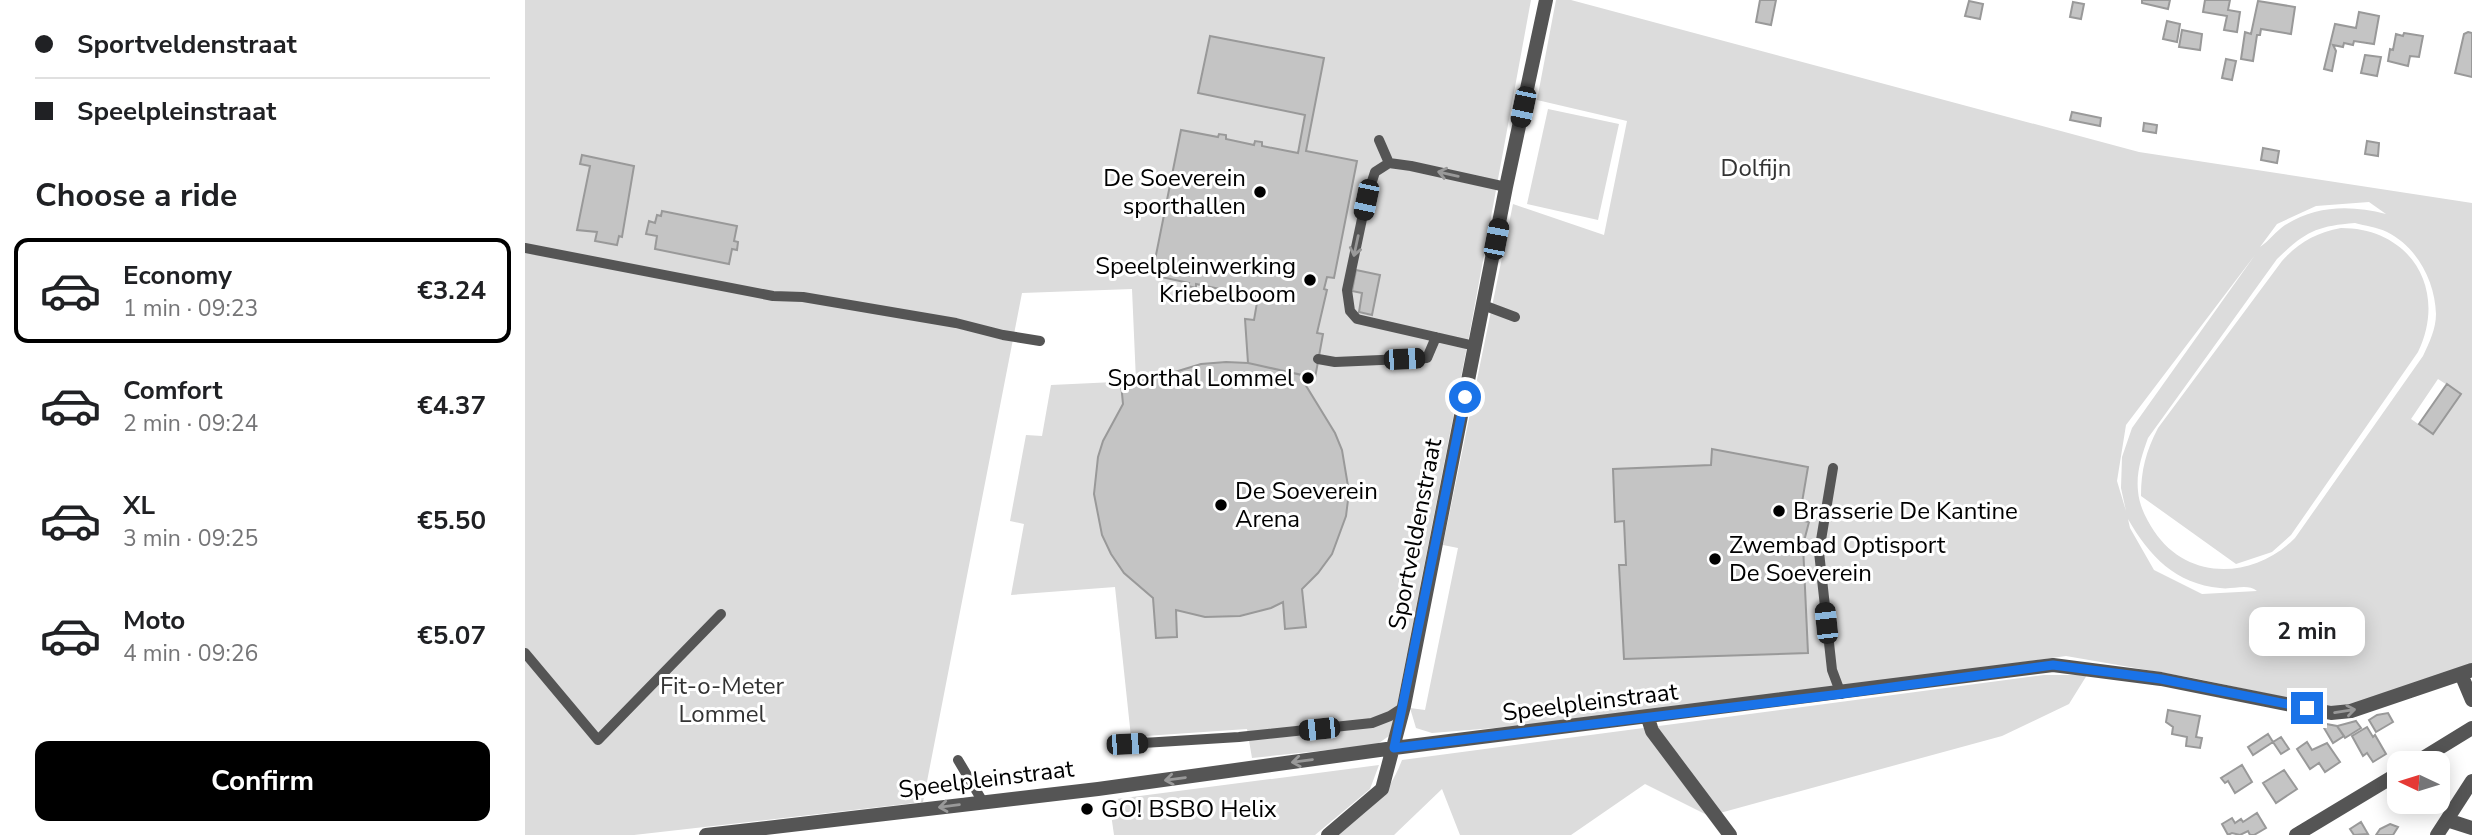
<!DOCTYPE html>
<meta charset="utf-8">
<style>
:root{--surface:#fff;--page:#f2f2f2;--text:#202124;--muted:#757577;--line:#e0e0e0;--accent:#000}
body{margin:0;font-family:"Nunito Sans",sans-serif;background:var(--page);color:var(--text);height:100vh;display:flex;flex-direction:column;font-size:26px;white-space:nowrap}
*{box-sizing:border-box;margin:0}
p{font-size:23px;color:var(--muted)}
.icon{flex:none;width:38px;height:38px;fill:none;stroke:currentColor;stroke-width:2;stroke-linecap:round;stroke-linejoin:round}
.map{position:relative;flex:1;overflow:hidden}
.details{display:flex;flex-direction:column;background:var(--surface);width:525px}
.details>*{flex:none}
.guide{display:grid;align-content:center;height:154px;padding:0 35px;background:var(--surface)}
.needle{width:46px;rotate:274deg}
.buttons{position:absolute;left:1862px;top:751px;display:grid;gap:14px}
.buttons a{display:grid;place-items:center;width:63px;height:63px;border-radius:14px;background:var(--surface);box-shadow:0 4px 18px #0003;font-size:35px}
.end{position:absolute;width:32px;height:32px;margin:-16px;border:9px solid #1a73e8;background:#fff;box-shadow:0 0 0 4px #fff}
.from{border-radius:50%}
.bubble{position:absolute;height:49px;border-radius:14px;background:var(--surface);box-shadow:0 4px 18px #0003;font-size:23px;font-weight:700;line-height:49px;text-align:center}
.car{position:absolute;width:21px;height:42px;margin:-21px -10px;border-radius:9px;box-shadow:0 0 5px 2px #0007;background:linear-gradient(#222 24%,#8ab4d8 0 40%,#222 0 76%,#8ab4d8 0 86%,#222 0)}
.guide b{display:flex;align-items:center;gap:24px;height:66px;font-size:26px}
.guide b+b{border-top:2px solid var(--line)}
.guide i{width:18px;height:18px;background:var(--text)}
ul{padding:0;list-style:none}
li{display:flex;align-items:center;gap:21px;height:105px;margin:0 14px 10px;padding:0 21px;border:4px solid transparent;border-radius:14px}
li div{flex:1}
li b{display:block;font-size:26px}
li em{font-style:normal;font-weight:700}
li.on{border-color:var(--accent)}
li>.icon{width:63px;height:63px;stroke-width:1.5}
h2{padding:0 35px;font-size:32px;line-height:84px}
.button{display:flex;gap:14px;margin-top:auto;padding:14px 35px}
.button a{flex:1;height:80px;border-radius:14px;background:var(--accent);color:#fff;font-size:28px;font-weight:700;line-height:80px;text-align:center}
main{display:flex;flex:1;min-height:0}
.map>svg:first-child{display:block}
.green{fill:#dcdcdc;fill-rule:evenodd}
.building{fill:#c4c4c4;stroke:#999;stroke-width:2}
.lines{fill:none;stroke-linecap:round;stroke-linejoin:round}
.service{stroke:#555;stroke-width:10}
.minor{stroke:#555;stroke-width:14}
.oneway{stroke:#999}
.route{stroke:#1a73e8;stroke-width:9}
.poi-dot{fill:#000;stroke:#fff;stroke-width:2.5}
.labels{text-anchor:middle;stroke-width:6;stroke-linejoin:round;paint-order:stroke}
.park-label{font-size:24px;fill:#333;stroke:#fff}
.poi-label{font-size:24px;fill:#000;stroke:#fff;text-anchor:start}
.street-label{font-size:24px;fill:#000;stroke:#fff}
</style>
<main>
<section class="details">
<div class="guide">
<b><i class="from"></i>Sportveldenstraat</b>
<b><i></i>Speelpleinstraat</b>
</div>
<h2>Choose a ride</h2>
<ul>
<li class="on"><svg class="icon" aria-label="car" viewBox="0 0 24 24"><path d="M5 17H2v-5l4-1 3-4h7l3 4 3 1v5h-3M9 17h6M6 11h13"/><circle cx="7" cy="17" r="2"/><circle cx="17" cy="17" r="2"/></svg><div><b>Economy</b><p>1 min · 09:23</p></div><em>€3.24</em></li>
<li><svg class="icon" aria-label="car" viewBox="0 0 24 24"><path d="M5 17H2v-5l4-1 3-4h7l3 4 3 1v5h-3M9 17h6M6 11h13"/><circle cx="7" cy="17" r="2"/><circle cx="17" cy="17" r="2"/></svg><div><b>Comfort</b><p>2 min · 09:24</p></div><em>€4.37</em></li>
<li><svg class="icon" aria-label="car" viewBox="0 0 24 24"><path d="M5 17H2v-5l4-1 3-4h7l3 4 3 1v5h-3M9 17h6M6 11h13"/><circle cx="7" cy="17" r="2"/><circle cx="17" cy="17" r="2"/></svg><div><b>XL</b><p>3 min · 09:25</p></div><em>€5.50</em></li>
<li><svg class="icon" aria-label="car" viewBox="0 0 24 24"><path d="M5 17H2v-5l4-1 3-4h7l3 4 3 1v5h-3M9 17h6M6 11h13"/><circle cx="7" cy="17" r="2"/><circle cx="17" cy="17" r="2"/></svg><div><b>Moto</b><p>4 min · 09:26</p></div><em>€5.07</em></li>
</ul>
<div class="button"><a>Confirm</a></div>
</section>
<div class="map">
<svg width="1947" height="835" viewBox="0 0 1947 835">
<rect width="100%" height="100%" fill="#fff"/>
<!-- green -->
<path class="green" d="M0,0H1006L945,331L868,725L864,736L851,745L727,758L722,729L606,737L590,587L486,595L499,524L485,521L501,435L517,436L526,385L611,381L607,289L497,293L398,802L109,835H0Z
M1031,0H1046L1614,152L1947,203V663L1824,707H1805L1668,678L1541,656L1373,680L994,726L907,733L891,728L885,708L900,710L933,548L918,545L988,204L1079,235L1102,121L1012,100ZM1844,202L1861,214C1826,205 1792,205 1760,225C1751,231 1744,241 1735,247L1752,224L1791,206ZM1830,223C1840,226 1852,227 1862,232C1892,247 1910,281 1911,314C1911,329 1904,343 1898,356L1770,538C1729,579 1663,582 1629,531C1621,519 1614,505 1613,491C1611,472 1617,455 1623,438L1752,259C1780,232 1791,226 1830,223ZM1730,255L1607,428L1597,457L1596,488L1601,511L1592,481L1601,425ZM1913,379L1936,394L1908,434L1886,419ZM1603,519C1624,556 1651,584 1695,588C1708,590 1722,583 1732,591L1677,594L1629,570L1605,528Z
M1023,109L1094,124L1073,220L1002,204Z
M1816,228C1886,228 1923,290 1893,352L1766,535L1747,552L1711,564L1616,496C1616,470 1621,451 1633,428L1757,261C1774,242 1791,233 1816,228Z
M1519,675H1562L1544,704L1477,736L1184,816L1120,784L1046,835H935L917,789L869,835H813C844,809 862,799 877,760Z
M854,765L845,789L790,835H589L584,800Z"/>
<!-- building -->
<path class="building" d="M1235,0H1251L1246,25L1231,22Z
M1617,0H1645L1643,9L1617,3Z
M1680,0H1705L1703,10L1715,12L1712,32L1699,30L1702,16L1678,12Z
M1444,1L1458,4L1455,19L1440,16Z
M1733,1L1770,7L1766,34L1736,29L1735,35H1732L1728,61L1716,59L1720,32L1726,34Z
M1548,2L1559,4L1556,19L1545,17Z
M1834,12L1854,16L1849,44L1829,41L1828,45L1819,43L1818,47L1808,45L1811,51L1807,71L1799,69L1810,24L1831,28Z
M1642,21L1655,24L1652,42L1638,39Z
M1657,30L1677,34L1675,50L1654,47Z
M1943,32L1947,33V77L1930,73L1939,34Z
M1879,33L1898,36L1894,57L1885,56L1883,66L1863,61L1865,49L1868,50L1871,34L1878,36Z
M685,36L799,58L781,151L832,161L809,278L802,277L799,289L802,290L792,333L798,334L790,378L723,363L720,319L729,320L733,297L707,291V295L699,294L700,290L671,284V288L663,286L664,283L627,275L656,130L693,137L694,134L701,135V139L729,145L730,141L737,142V146L773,153L780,115L673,93Z
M1840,55L1856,57L1852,76L1836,73Z
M1701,59L1711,61L1707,80L1697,78Z
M1547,112L1576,118L1575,126L1545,120Z
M1619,123L1632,125L1631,133L1618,131Z
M1842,141L1854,143L1853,156L1840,154Z
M1738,148L1754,151L1752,163L1736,160Z
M57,155L109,166L97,237L94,236L92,245L70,241L72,232L52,230L65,166L55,164Z
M137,211L212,226L209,241L213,242L212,250L207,249L204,264L130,249L132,236L121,234L124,221L130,223L132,215L136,216Z
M831,270L855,275L847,315L834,312L837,293L827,291Z
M701,362L723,363L782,376L780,384L810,433L817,450L824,492L821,516L807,554L793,573L777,589L781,627L760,629L758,602L746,608L715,616L680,617L651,610L652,637L631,638L628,598L599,573L586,554L577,535L569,494L573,457L578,441L598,404L596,383L630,378L676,364Z
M1922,384L1936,394L1908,434L1894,424Z
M1187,449L1283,467L1274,520L1284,522L1278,545L1283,653L1099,659L1094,565H1101L1099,521L1090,522L1088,469L1186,465Z
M1643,710L1675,716L1671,737L1677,738L1675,748L1661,746L1662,737L1647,734L1648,727L1641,722Z
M1863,713L1868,722L1851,732L1844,720L1852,715Z
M1831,721L1836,728L1820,738L1812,726Z
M1796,723L1812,726L1819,736L1808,743Z
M1842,727L1848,737L1850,735L1861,754L1848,762L1842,753L1838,756L1827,736Z
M1743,734L1748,742L1728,755L1723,747Z
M1756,737L1764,749L1756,754L1748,742Z
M1782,742L1787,750L1802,743L1815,762L1800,772L1794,763L1785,769L1772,749Z
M1717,765L1727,782L1710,793L1703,781L1700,783L1696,778Z
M1759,770L1772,789L1751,803L1738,783Z
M1732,813L1741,828L1729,835H1725L1723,831L1715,835L1707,833L1703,835L1697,824L1707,818L1710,823L1716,819L1718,822Z
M1836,822L1843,834L1829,835L1825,829Z
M1865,824L1873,827L1868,835H1851L1855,829Z"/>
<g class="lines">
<!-- service -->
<path class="service" d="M854,140L864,163
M0,248L248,296L278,297L431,323L478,335L515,341
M958,305L990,317
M950,346L832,319L825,311L822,290L841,200L850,172L864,163L886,166L981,187
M793,359L810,362L902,358L911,337
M1308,468L1294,552L1307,670L1316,694
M0,653L73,740L196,614
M602,744L714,737L847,723L865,716L879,707
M433,760L458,802"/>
<!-- minor -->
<path class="minor" d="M1936,674L1947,700
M1123,718L1127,731L1205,835
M1890,763L1947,728
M1922,820L1947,828
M181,835L573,789L869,748L1528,665L1636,679L1806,713L1826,711L1947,670
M803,835L857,789L879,706L981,187L1021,0
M1771,835L1874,773
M1912,835L1947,781"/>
</g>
<!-- one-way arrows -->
<defs><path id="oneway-shaft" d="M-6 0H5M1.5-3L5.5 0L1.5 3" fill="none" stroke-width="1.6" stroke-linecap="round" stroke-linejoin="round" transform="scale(1.75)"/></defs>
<g class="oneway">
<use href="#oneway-shaft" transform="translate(923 174) rotate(-167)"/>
<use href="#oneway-shaft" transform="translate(831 246) rotate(102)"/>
<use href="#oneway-shaft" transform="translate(1820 711) rotate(-9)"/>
<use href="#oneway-shaft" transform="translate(777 761) rotate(172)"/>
<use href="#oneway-shaft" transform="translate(650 779) rotate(172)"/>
<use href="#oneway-shaft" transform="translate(424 806) rotate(173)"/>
</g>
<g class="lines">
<!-- route -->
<path class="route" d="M940,397L869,748L1316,694L1528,665L1636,679L1782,708"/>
</g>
<!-- markers -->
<g class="poi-dot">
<circle cx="735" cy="192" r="7"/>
<circle cx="785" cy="280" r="7"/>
<circle cx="783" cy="378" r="7"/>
<circle cx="696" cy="505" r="7"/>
<circle cx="1254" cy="511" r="7"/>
<circle cx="1190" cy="559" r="7"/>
<circle cx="562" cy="809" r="7"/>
</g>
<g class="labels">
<!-- park labels -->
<g class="park-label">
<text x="1231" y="176">Dolfijn</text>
<text x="197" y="694">Fit-o-Meter<tspan x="197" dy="28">Lommel</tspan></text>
</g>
<!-- poi labels -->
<g class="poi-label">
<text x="721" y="186" text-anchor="end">De Soeverein<tspan x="721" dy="28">sporthallen</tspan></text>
<text x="771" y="274" text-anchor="end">Speelpleinwerking<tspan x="771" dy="28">Kriebelboom</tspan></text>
<text x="769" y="386" text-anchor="end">Sporthal Lommel</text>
<text x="710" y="499">De Soeverein<tspan x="710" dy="28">Arena</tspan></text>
<text x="1268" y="519">Brasserie De Kantine</text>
<text x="1204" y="553">Zwembad Optisport<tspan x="1204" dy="28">De Soeverein</tspan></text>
<text x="576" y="817">GO! BSBO Helix</text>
</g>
<!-- street labels -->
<g class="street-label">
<text transform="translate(890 534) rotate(-79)" y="8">Sportveldenstraat</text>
<text transform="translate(1065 702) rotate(-7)" y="8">Speelpleinstraat</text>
<text transform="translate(461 779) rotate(-7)" y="8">Speelpleinstraat</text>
</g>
</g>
</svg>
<div class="buttons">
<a><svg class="needle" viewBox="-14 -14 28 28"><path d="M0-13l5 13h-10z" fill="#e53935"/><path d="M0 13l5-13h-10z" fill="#757577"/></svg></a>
</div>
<i class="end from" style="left:940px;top:397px"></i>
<i class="end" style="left:1782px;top:708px"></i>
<div class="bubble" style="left:1724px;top:607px;width:116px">2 min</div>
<i class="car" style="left:998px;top:107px;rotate:192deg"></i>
<i class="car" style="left:841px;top:200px;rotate:192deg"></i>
<i class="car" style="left:971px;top:239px;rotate:11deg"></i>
<i class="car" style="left:879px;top:359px;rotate:87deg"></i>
<i class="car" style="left:1301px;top:623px;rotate:354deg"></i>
<i class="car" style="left:794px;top:729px;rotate:264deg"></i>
<i class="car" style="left:602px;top:744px;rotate:87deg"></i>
</div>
</main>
